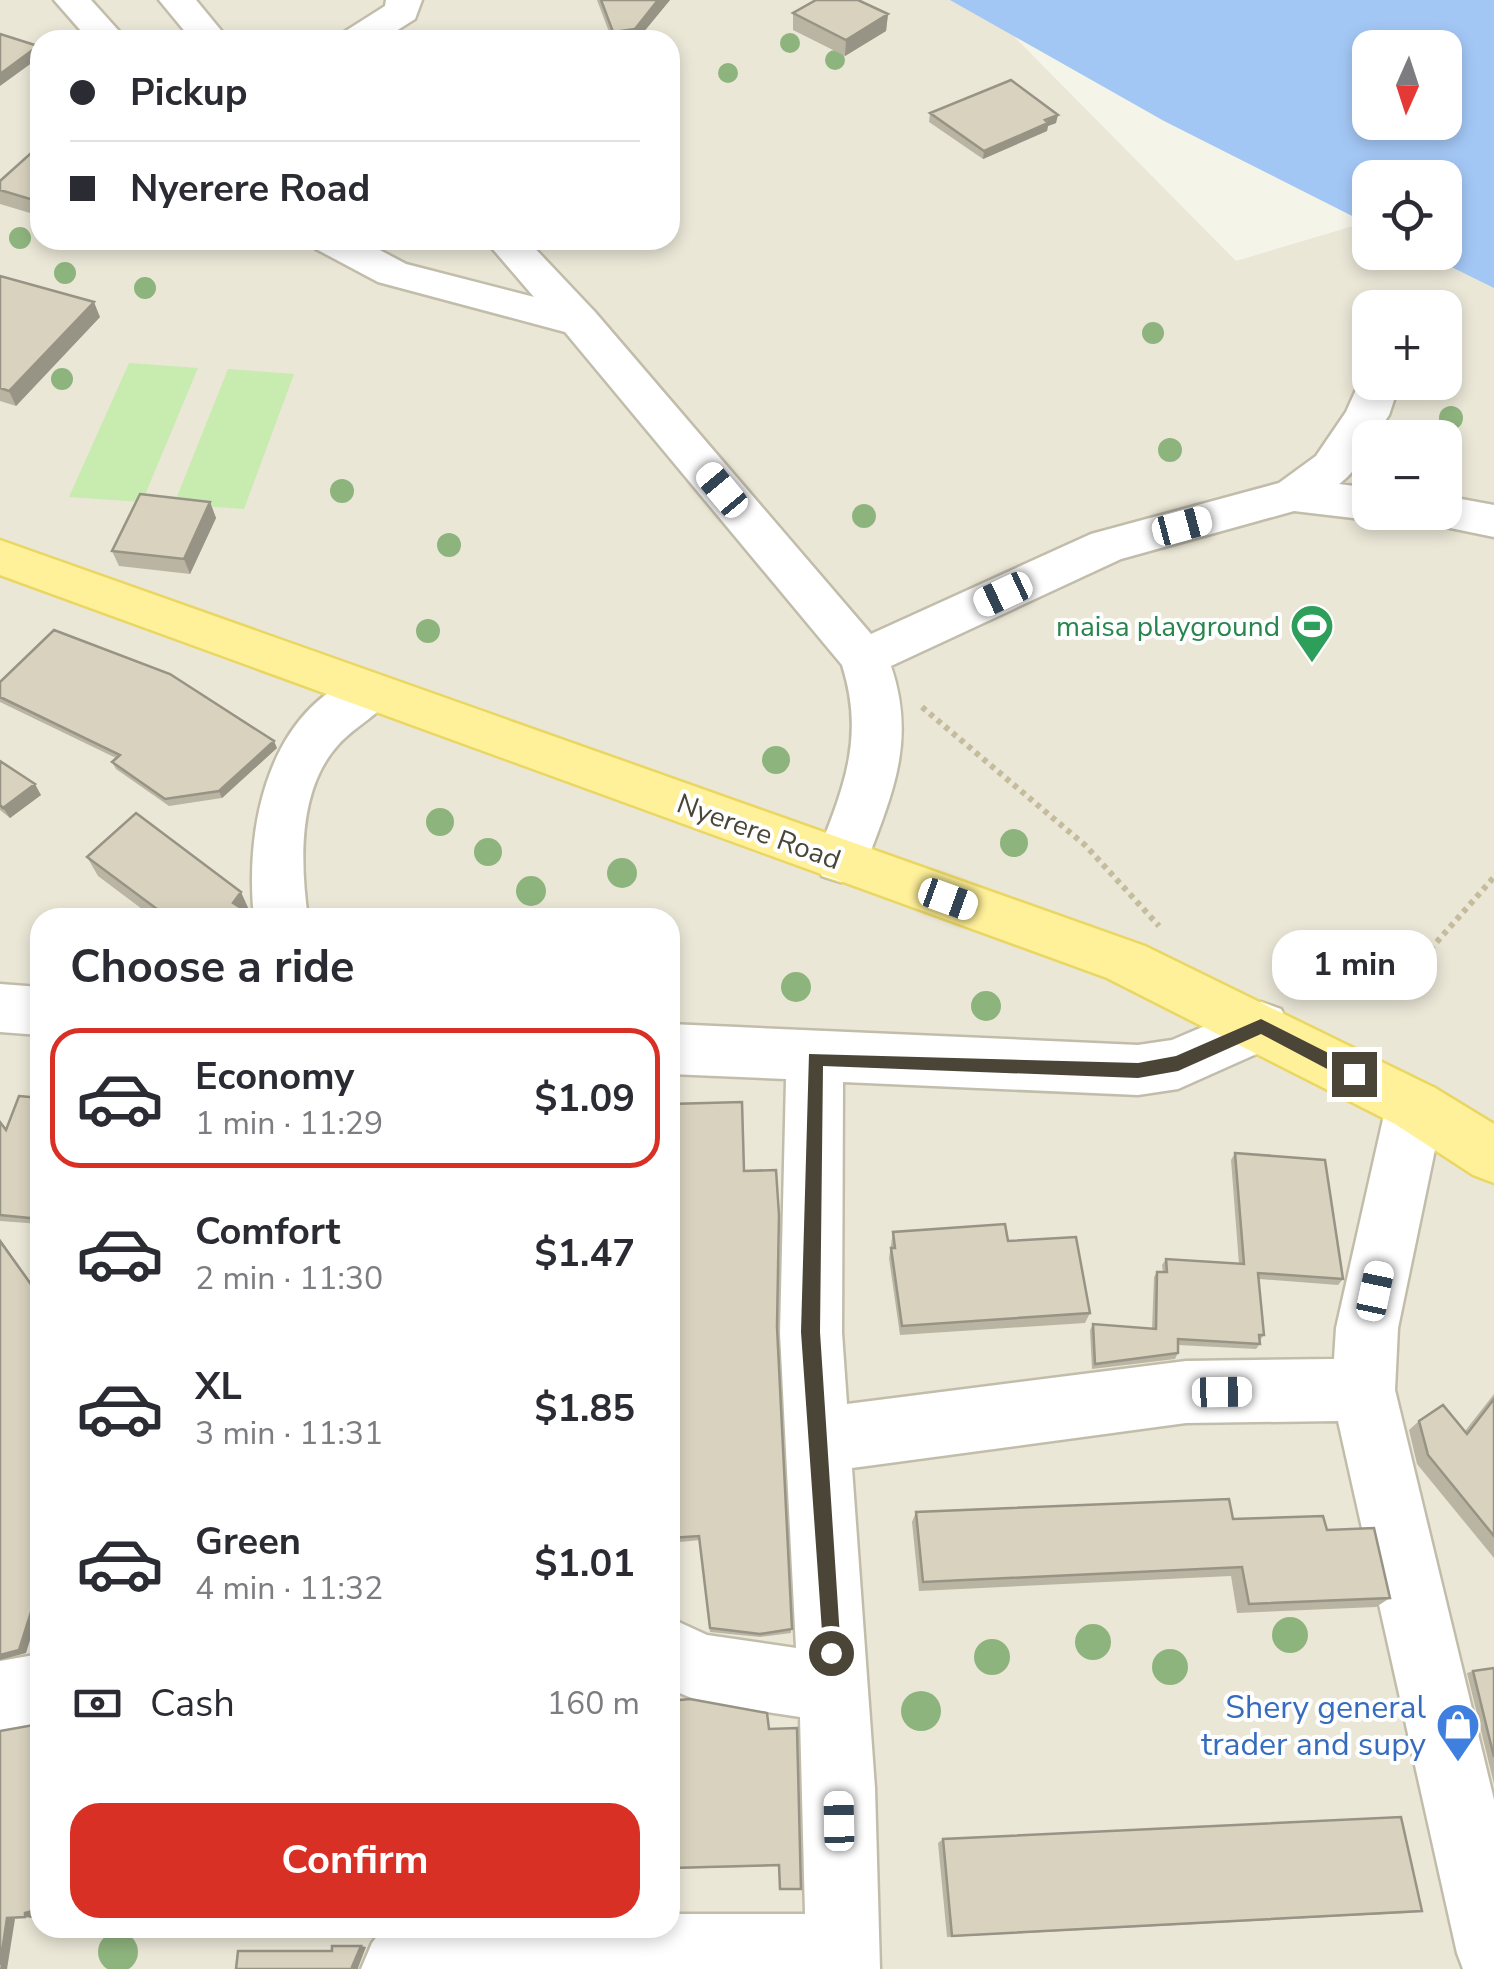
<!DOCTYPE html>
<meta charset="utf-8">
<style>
:root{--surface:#fff;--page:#f7f7f7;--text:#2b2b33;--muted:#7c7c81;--line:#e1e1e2;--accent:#d93025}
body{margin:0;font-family:"Nunito Sans",sans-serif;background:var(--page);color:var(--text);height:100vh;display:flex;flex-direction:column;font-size:38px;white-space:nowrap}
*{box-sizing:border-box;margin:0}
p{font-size:32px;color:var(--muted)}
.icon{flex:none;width:55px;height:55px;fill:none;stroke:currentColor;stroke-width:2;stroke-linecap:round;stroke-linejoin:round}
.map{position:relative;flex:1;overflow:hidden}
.drawer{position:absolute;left:30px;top:908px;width:650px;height:1030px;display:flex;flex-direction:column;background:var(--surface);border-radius:30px;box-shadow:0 5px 15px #0003}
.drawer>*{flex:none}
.hud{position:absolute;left:30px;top:30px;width:650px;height:220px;border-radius:30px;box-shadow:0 5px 15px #0003;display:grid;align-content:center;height:220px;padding:0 40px;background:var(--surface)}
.needle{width:65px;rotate:183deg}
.controls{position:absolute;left:1352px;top:30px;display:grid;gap:20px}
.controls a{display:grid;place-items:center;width:110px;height:110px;border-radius:20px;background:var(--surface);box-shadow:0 5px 15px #0003;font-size:50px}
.end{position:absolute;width:45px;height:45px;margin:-22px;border:12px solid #4a4537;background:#fff;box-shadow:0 0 0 5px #fff}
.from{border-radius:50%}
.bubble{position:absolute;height:70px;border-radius:30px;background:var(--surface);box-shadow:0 5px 15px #0003;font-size:32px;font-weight:700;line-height:70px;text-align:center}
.car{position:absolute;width:30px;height:60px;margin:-30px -15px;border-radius:12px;box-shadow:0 0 8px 2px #0007;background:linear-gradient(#fff 24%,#345 0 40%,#fff 0 76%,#345 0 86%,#fff 0)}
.hud b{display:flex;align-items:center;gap:35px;height:95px;font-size:38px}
.hud b+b{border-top:2px solid var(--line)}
.hud i{width:25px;height:25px;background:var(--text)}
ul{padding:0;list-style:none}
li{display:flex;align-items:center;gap:30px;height:140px;margin:0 20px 15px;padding:0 20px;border:5px solid transparent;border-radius:30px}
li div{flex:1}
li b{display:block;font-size:38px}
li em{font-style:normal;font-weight:700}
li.active{border-color:var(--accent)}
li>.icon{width:90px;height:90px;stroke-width:1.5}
h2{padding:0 40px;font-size:45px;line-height:120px}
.pay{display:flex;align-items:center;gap:25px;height:110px;padding:0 40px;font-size:38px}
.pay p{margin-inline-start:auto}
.action{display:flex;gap:20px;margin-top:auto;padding:20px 40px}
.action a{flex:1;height:115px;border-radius:30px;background:var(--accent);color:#fff;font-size:40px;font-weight:700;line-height:115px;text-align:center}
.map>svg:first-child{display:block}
.residential{fill:#eae7d7;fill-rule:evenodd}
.green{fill:#c8ebb0}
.water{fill:#a3c7f5;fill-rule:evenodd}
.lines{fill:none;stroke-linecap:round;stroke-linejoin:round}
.minor-casing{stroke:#c2bdab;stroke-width:5}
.major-casing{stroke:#ead662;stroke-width:5}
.path{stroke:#c4bc9c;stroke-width:6;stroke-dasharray:5 5;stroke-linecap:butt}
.minor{fill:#fff;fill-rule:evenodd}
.major{fill:#fff199;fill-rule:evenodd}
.tree{fill:#8eb47e}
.wall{fill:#bab5a3}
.shaded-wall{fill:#979385}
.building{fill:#d8d2be;stroke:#979385;stroke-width:2.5}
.route{fill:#4a4537}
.labels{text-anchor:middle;stroke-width:8;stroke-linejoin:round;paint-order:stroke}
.leisure-label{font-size:28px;fill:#27864d;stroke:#fff;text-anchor:end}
.street-label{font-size:28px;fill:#4a4537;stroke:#fff}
.near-shop-label{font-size:32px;fill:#366cbe;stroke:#fff;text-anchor:end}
</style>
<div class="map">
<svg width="1494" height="1969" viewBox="0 0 1494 1969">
<rect width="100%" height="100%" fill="#f5f4e9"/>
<!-- residential -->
<path class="residential" d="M0,0H978L1236,261L1370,221V252H1445L1494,184V1969H0ZM40,40H670V240H40ZM1370,308H1445V382H1370ZM1370,438H1445V512H1370ZM40,918H670V1928H40Z"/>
<!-- green -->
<path class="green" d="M129,363L198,368L142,502L69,497Z
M228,369L294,374L244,509L174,504Z"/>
<!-- water -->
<path class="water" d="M950,0H1494V288L1423,253L1445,252V178H1370V225L1164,121ZM1370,48H1445V122H1370Z"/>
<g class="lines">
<defs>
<path id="minor" d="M54,0H91L127,40H89Z
M159,0H196L229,40H192Z
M386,0H422L415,19L382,40H339L344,32L385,6Z
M310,240H361L406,264L534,297L485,240H527L595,312L871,634L1091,534L1279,483L1316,456L1346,412L1364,372L1370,370V382H1400L1389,415L1374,438H1370C1368,454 1352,475 1339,484L1370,488V512H1388L1370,520L1294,511L1121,559L891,666C916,740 893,792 867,861L860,876L841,882L822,876L815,861C842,791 866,740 842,665L565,332L378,282L316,249Z
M1445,496L1494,505V537L1426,523L1420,512H1445Z
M370,672L387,678L395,691C382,714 356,725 338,745C298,789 300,862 308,918H254C244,825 269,704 370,672Z
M0,984L40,987V1035L0,1032Z
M1261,1002L1281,1009L1289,1026L1281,1043L1178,1089L1138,1095L843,1082L842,1333L847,1404L1186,1361L1334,1359L1336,1328L1386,1106L1395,1088L1415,1080L1435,1088L1444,1106L1398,1328L1395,1390L1494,1800V1969H1463L1457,1953L1338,1421L1186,1423L852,1468L875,1788L880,1969H361L372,1943L383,1928H670V1914H805L800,1717L701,1702L670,1689V1618L707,1635L796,1648L780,1333L786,1079L670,1074V1024L1138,1045L1172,1040Z
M40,1654V1724L0,1731V1661Z"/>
<path id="major" d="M0,540L1145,946L1435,1088L1494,1124V1183L1473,1175L1395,1124L1107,978L0,575Z"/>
</defs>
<!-- minor casing -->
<use href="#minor" class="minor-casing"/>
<!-- major casing -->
<use href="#major" class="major-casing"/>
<!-- path -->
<path class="path" d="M922,707L1086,846L1159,926
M1289,991L1419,962L1494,877"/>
<!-- minor -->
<use href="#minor" class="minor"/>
<!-- major -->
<use href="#major" class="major"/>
</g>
<!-- trees -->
<g class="tree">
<circle cx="790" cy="43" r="10"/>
<circle cx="835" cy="60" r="10"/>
<circle cx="728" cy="73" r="10"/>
<circle cx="20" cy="238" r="11"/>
<circle cx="65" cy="273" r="11"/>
<circle cx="145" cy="288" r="11"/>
<circle cx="1153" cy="333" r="11"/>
<circle cx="62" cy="379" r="11"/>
<circle cx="1451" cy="418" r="12"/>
<circle cx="1170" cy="450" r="12"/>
<circle cx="342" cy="491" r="12"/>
<circle cx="864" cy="516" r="12"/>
<circle cx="449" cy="545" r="12"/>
<circle cx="428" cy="631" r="12"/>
<circle cx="776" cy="760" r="14"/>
<circle cx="440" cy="822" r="14"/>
<circle cx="1014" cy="843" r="14"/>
<circle cx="488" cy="852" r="14"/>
<circle cx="622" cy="873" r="15"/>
<circle cx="531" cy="891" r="15"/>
<circle cx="796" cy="987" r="15"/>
<circle cx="986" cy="1006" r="15"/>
<circle cx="1290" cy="1635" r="18"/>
<circle cx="1093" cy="1642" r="18"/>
<circle cx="992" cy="1657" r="18"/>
<circle cx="1170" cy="1667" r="18"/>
<circle cx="921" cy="1711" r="20"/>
<circle cx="118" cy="1952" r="20"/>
</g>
<!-- wall -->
<path class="wall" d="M597,0H670L637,40H612Z
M793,13L888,14L886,31L845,56L793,30Z
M930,113L1056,123L1048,126L1047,131L983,159L929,122Z
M40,145V216L0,204V181Z
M0,276L100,317L16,406L0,401Z
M210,502L216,518L190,574L119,566L112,551Z
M0,682L277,748L222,798L169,806L116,769L112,762L116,758L0,702Z
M0,761L41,795L10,818L0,810Z
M87,857L250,912L246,918H154L98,876Z
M40,1098V1224L0,1221V1122L7,1130Z
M670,1104L744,1171L777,1327L791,1633L760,1637L710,1632L700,1540L670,1543Z
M1235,1153L1343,1279L1338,1285L1259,1279L1264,1335L1260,1340V1344L1256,1349L1178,1345V1353L1175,1359L1092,1369L1090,1330L1093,1324L1152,1329L1154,1277L1157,1272H1163L1162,1265L1166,1259L1239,1264L1231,1160Z
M893,1232L1008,1241L1090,1313L1085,1323L900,1335L889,1258Z
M1494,1394V1558L1417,1464L1409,1430L1419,1421L1465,1431Z
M916,1512L1233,1519L1327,1530L1390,1598L1376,1607L1237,1613L1231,1576L919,1591L912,1522Z
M1494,1668V1784L1467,1673L1473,1671Z
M670,1701L769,1729L801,1889L780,1890L779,1866L670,1869Z
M943,1839L1406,1913L947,1937L938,1843Z"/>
<!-- shaded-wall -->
<path class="shaded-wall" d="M658,0H670L637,40H613V32Z
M888,14L886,31L845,56L846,40Z
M38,46L40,57L0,86V74Z
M1058,115L1056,123L1048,126L1047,131L983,159L984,151Z
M94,302L100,317L16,406L9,391Z
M210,502L216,518L190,574L184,559Z
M274,741L277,748L222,798L219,791Z
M35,784L41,795L10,818L3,808Z
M241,892L250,912L246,918H230L233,903Z
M40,1147V1170L33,1167Z
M0,1239L40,1295V1297L0,1241Z
M40,1584V1608L26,1653L0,1660V1655Z
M40,1909V1912L33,1914L32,1918L25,1917V1913Z
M7,1918L15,1919L7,1969H0Z
M361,1946L366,1947L358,1968V1969H353L352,1967Z"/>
<!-- building -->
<path class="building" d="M601,0H658L635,29L613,32Z
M816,0H858L888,14L846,40L793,13Z
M0,34L38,46L0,74Z
M1011,80L1058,115L1045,120L1048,123L984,151L930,113Z
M40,145V202L0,190V181Z
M0,276L94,302L9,391L0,388Z
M140,494L210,502L184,559L112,551Z
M54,630L170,674L274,741L219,791L165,799L112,762L120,755L0,697V682Z
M0,761L35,784L3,808L0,805Z
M136,813L241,892L233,903L241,908L230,918H169L87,857Z
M19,1096L40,1098V1147L33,1167L40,1168V1219L0,1215V1122L6,1130Z
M742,1102L744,1171L776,1170L779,1215L777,1327L792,1629L760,1634L710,1628L699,1536L670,1538V1104Z
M1235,1153L1325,1160L1343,1279L1258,1273L1264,1335H1259L1260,1344L1178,1339V1353L1095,1364L1093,1324L1156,1329L1157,1272H1167L1166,1259L1244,1264Z
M1005,1224L1008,1241L1076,1237L1090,1313L902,1326L891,1248H895L893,1232Z
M0,1241L40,1297V1584L19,1650L0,1655Z
M1494,1399V1536L1428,1455L1419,1421L1443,1405L1467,1434Z
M1229,1499L1233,1519L1323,1516L1327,1530L1374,1528L1390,1598L1249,1604L1242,1567L923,1582L916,1512Z
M1494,1668V1757L1473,1671Z
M40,1697V1909L25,1913V1917L7,1918L0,1965V1731L34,1725L37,1698Z
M690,1699L767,1713L769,1729L797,1728L801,1889H780L779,1865L670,1868V1701Z
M1401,1817L1422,1911L952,1936L943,1839Z
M332,1946H361L352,1967L353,1969H236L238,1951H332Z"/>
<!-- route -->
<path class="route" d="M1261,1019L1360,1069V1080H1348L1261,1034L1178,1071L1138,1078L823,1066L820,1332L841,1653L831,1663L824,1660L801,1332L809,1054L1138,1063L1176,1056Z"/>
<!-- icons -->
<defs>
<symbol id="stadium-pin" viewBox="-11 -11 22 30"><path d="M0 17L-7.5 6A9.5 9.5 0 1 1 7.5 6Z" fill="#2e9e5b" stroke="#fff"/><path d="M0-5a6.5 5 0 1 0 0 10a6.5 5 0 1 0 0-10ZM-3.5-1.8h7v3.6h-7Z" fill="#fff"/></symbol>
<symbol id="shop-pin" viewBox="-11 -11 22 30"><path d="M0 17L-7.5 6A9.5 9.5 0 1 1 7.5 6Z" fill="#3f7fe0" stroke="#fff"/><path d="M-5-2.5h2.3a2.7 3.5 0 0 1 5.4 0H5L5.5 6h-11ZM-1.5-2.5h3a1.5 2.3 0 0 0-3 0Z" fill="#fff"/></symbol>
</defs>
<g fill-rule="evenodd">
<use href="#stadium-pin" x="1287" y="601" width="50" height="68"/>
<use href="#shop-pin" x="1433" y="1700" width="50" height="68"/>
</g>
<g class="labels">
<!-- leisure labels -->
<g class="leisure-label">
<text x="1280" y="636">maisa playground</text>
</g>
<!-- street labels -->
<g class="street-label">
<text transform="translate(759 831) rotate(20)" y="10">Nyerere Road</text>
</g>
<!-- near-shop labels -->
<g class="near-shop-label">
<text x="1426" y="1718">Shery general<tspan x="1426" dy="37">trader and supy</tspan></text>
</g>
</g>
</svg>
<div class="controls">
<a><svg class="needle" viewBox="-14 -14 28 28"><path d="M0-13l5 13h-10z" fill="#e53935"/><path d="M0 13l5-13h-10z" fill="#7c7c81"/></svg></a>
<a><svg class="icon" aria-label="locate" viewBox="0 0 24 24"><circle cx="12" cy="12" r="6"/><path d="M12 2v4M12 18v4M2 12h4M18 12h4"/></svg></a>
<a>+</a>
<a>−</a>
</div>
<i class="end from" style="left:831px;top:1653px"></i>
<i class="end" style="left:1354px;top:1074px"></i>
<div class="bubble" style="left:1272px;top:930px;width:165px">1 min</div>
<i class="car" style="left:722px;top:490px;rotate:320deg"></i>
<i class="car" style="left:1182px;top:526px;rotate:75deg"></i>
<i class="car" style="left:1003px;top:594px;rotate:245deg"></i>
<i class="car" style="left:948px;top:899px;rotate:110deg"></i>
<i class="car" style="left:1375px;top:1291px;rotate:12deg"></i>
<i class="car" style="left:1222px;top:1392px;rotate:89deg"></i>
<i class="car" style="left:839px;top:1821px;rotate:359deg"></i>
<div class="hud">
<b><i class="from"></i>Pickup</b>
<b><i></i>Nyerere Road</b>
</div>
<section class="drawer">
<h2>Choose a ride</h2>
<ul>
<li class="active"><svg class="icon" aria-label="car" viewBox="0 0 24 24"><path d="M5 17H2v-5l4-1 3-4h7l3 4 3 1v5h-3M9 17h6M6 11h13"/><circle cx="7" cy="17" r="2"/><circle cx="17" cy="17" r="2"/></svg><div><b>Economy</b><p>1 min · 11:29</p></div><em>$1.09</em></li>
<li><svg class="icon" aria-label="car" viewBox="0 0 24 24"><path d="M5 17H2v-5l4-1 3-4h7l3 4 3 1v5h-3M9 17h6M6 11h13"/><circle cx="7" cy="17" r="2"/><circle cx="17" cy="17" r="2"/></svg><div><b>Comfort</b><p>2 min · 11:30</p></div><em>$1.47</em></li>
<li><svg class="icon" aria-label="car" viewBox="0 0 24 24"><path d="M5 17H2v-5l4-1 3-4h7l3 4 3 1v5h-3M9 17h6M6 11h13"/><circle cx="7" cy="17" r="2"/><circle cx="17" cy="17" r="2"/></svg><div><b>XL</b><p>3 min · 11:31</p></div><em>$1.85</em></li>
<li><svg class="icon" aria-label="car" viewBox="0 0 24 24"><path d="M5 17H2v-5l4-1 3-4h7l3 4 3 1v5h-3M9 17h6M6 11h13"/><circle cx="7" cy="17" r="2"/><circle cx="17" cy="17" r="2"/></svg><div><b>Green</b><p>4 min · 11:32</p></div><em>$1.01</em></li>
</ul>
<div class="pay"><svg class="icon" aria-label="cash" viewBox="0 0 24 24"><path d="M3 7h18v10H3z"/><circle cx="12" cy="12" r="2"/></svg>Cash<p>160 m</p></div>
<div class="action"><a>Confirm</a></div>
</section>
</div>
